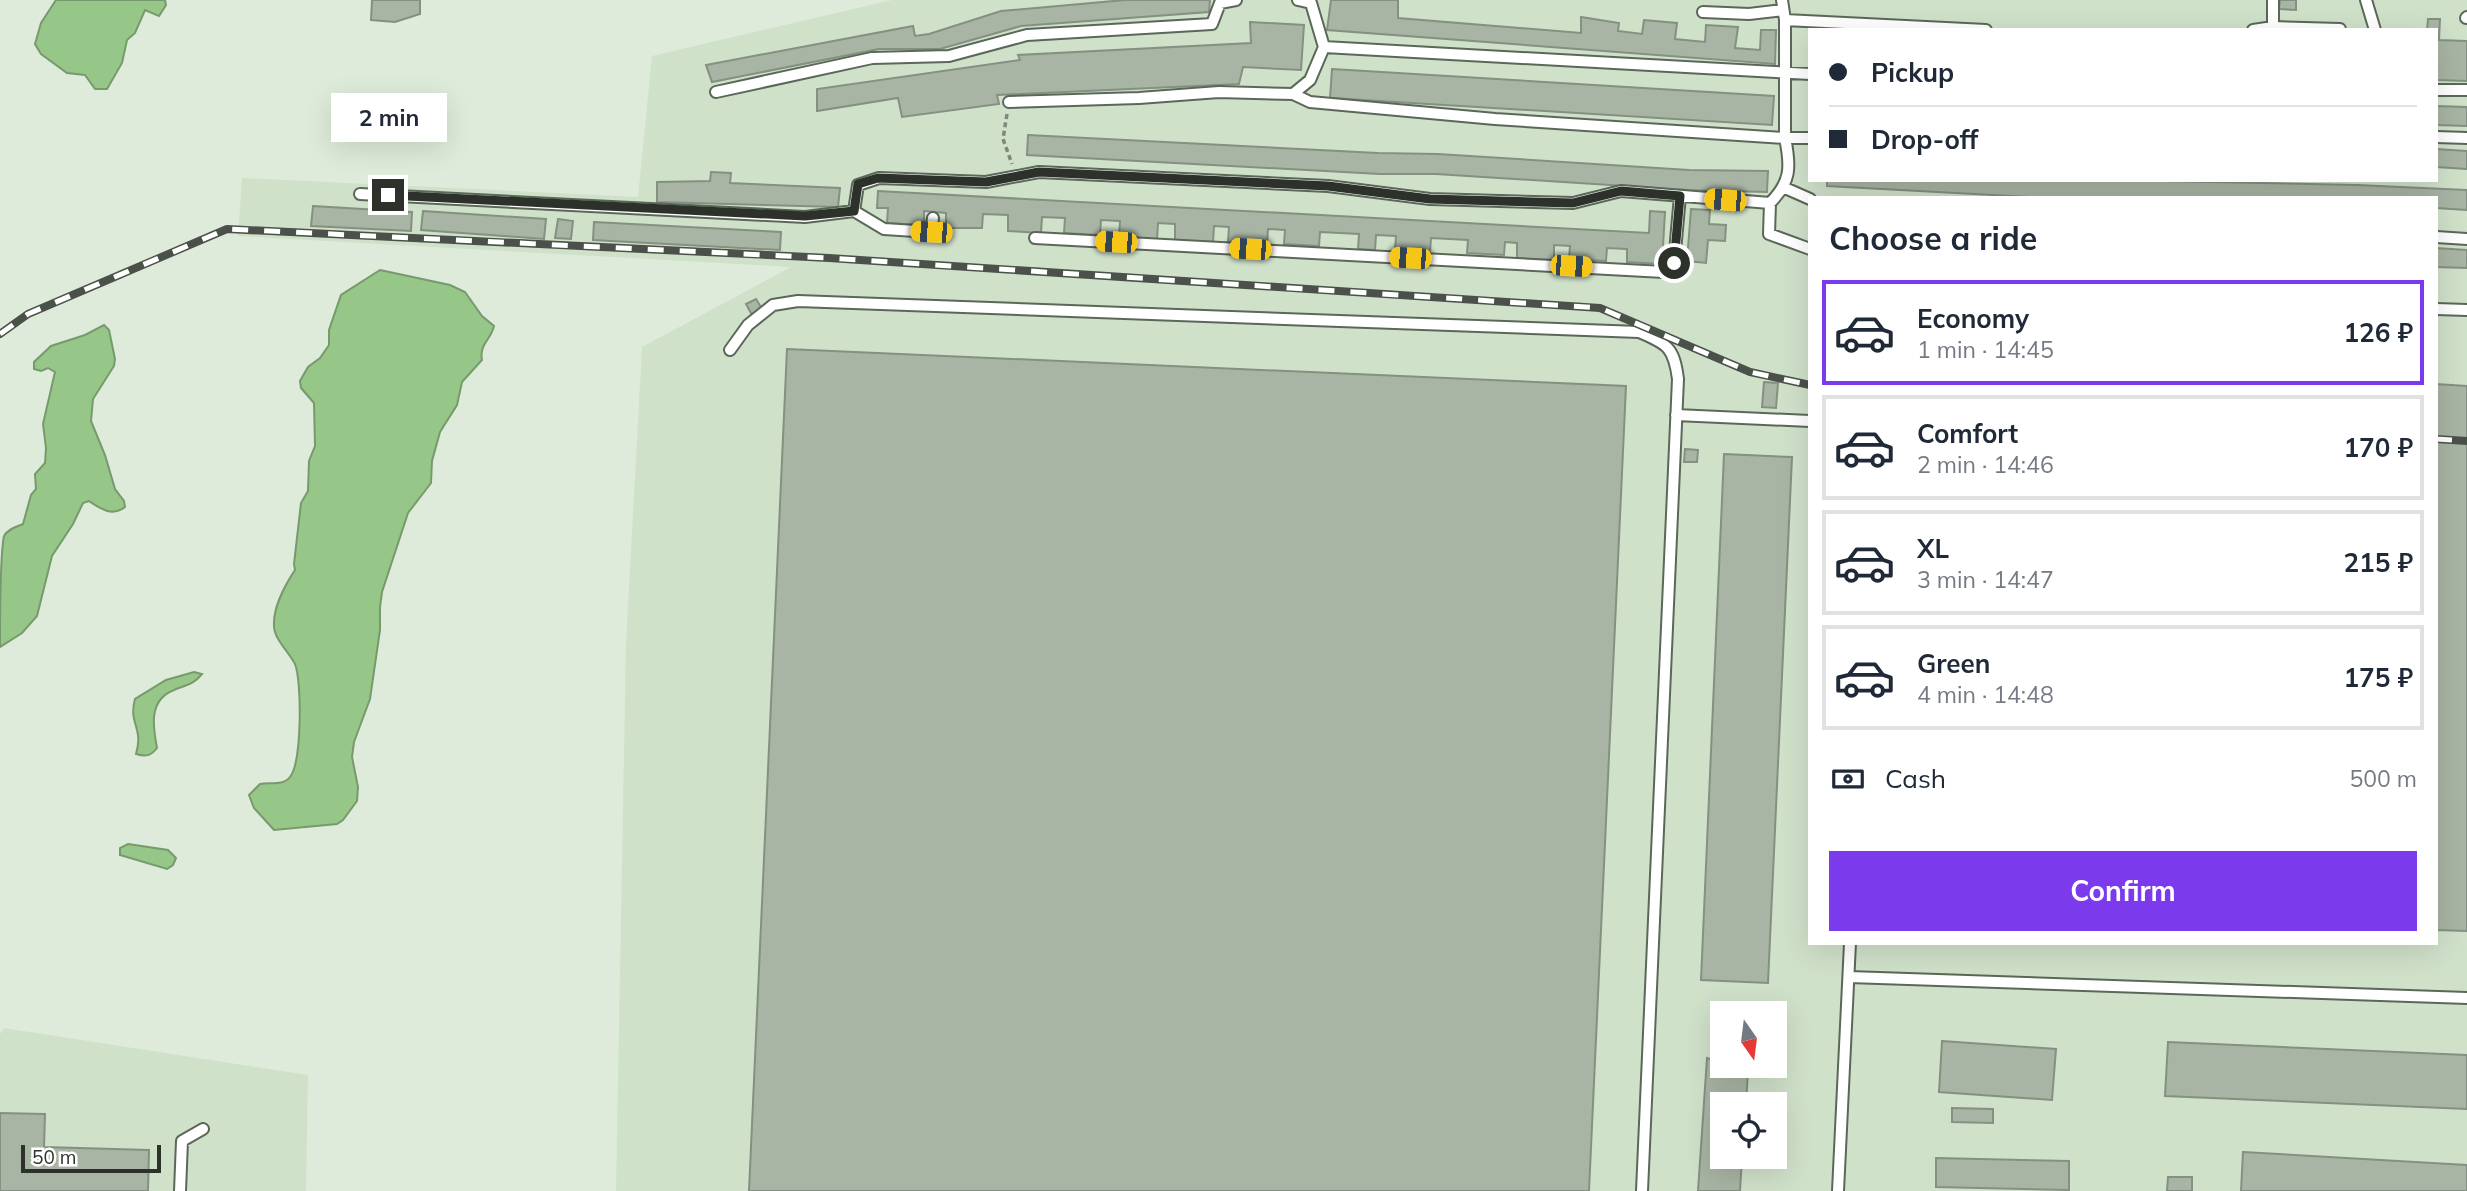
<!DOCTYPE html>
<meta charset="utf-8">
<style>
:root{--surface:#fff;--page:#f6f6f7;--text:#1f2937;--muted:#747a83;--line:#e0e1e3;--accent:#7c3aed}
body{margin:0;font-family:Mulish,sans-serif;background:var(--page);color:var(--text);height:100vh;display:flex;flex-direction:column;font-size:26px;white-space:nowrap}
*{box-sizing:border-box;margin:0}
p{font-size:23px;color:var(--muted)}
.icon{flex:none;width:38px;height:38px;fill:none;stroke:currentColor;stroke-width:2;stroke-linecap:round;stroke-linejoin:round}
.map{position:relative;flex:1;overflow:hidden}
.side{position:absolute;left:1808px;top:196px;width:630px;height:749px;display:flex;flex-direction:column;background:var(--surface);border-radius:0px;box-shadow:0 7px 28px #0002}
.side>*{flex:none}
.hud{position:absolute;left:1808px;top:28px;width:630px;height:154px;border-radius:0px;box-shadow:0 7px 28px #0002;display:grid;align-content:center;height:154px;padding:0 21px;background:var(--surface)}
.needle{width:46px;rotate:166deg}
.controls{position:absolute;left:1710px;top:1001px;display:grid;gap:14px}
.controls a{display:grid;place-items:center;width:77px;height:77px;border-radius:0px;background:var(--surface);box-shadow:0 7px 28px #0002;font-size:35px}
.scale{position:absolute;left:21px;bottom:18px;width:140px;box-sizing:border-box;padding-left:7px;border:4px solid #2c312a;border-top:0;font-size:19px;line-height:24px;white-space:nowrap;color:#2c312a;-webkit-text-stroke:5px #fff;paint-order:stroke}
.end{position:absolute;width:32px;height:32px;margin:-16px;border:9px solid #2c312a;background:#fff;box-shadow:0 0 0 4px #fff}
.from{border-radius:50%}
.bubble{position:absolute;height:49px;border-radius:0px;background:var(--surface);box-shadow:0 7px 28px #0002;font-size:23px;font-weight:700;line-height:49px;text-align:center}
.car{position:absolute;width:21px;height:42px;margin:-21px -10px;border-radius:9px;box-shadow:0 0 5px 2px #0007;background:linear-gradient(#f5c518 24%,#345 0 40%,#f5c518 0 76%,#345 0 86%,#f5c518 0)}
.hud b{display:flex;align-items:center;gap:24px;height:66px;font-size:26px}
.hud b+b{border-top:2px solid var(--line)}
.hud i{width:18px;height:18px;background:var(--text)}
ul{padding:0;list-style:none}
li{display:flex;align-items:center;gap:21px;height:105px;margin:0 14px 10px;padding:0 7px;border:4px solid var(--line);border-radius:0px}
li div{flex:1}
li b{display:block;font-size:26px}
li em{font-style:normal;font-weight:700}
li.selected{border-color:var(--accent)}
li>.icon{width:63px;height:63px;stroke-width:1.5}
h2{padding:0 21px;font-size:32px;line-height:84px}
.pay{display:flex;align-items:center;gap:18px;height:77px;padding:0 21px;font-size:26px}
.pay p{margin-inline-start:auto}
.cta{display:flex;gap:14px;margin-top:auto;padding:14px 21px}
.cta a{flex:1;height:80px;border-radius:0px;background:var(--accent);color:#fff;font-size:28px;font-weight:700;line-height:80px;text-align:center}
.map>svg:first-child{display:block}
.built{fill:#d0e1ca;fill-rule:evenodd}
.water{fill:#97c788;stroke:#779a6c;stroke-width:2}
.building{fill:#a8b4a4;stroke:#849081;stroke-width:2}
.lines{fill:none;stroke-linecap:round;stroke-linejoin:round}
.service-casing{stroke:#5b6758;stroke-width:14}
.path{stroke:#7e877b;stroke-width:3.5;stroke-dasharray:5 3.5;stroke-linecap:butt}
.service{stroke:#fff;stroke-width:10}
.rail-casing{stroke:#4a5148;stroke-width:8}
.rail{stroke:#fff;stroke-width:5;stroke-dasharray:16;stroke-linecap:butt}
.route{stroke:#2c312a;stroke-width:9}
</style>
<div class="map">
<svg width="2467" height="1191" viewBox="0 0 2467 1191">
<rect width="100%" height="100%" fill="#deebda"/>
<!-- built -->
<path class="built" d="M892,0H2467V1191H616L626,643L642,347L791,267L238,236L242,178L638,197L652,56ZM1810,30H2436V180H1810ZM1810,198H2436V943H1810ZM1722,1013H1774V1066H1722ZM1722,1104H1774V1157H1722Z
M4,1028L308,1075L306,1191H0V1034Z"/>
<!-- water -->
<path class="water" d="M56,0H165L166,5L159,16L145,10L135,33L127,40L122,63L107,89H95L85,75L67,73L41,54L35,44L41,23Z
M380,270L450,285L465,292L482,316L494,326C491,340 479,344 482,360L462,382L457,405L440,432L432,461L431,483L408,513L382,592L380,607V630L370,699L354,742L352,757L358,787L357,801L343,820L337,824L274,830L254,808L249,795L260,784C270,782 283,786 290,777C302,762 302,682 295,664C289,652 274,639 274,626C273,608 285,585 295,570L294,564L301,503L308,491L309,461L315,446L314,403L301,388L300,381L308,367L320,358L329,345V330L341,295Z
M104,325L109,330L115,359L114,366L93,399L91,421L105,455L115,489L124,501L125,507C112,517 101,509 89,501L83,503L73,524L52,556L37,616L22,633L0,647C0,622 0,555 4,536C8,529 16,527 23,524L31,495L36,489L35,474L45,463L46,448L43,424L55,372L48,368L41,371L34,369V362L51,346L85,335Z
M194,672L202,674C193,685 186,685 174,690C148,700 153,727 157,748C151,756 146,757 136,754C144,727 128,724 135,699L166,680Z
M128,844L168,850L176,858L173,865L167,869L120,855V848Z"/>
<!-- building -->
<path class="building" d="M372,0H420V14L395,22L371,20Z
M1125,0H1210L1209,12L1021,26L940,49H879L712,82L706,65L913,26L915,36L929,34L1001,11Z
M1331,0H1398V18L1581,33V17L1619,23L1618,31L1642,34L1644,20L1677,23L1675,39L1705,42L1706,25L1738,27L1735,48L1760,50L1761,30H1776L1775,64L1327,30Z
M2280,0H2296V10L2279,9Z
M2428,19H2440L2439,40L2467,41V81L2436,80V30H2427Z
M1250,22L1304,25L1301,70L1243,67L1239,84L997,95L999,104L902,117L898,98L817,111V89L1020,60L1018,55L1251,43Z
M1332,69L1774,96L1772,125L1330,98Z
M2436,106L2467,107V126L2436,125Z
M1028,135L1378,153L1438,154L1689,170L1768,171L1767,192L1688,190L1436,174H1380L1027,155Z
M2436,149L2467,151V169L2436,167Z
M711,172L731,173L730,183L840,188L838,207L657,202V182L710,181Z
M1827,180H2108L2357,185L2467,190V210L2436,208V198H2049L1827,186Z
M878,191L1649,233L1650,211L1665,212L1662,264L1627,262V249L1607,248L1606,261L1569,259L1570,246L1554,245V260L1517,258V243L1505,242L1504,255L1467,253L1468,240L1431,238L1430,252L1395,250L1396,236L1376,235L1375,250L1358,249L1359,234L1320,232L1319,246L1284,244L1285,230L1268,229L1267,244L1228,242L1229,227L1214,226L1213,243L1175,241V224L1158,223L1157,240L1119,238L1120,221L1101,220L1100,235L1064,233L1065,218L1042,217L1041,233L1008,231V215L983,214L982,228H946V213L924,211V225L887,223L888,208H877Z
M313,206L412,212L411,231L311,226Z
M1691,209L1710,210L1709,224L1726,225L1725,241L1708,240L1706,263L1687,261Z
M423,211L546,219L544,239L421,230Z
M558,219L573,221L571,239L555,238Z
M594,222L781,232L780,250L593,240Z
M2436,248L2467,250V268L2436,267Z
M756,299L762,309L752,315L746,304Z
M787,349L1626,386L1589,1191H749Z
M1764,382L1778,383L1776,408L1762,407Z
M2436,384L2467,386V931L2436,930Z
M1685,449L1698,450L1697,462H1684Z
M1724,454L1792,457L1768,983L1701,980Z
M1942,1041L2056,1049L2052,1100L1939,1092Z
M2168,1042L2467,1055V1109L2165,1096Z
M1707,1058L1722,1063V1066H1731L1748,1071L1746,1104H1722V1157H1742L1740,1191H1698Z
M1952,1108L1993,1109V1123L1952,1122Z
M0,1113L45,1114L44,1147L149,1150L148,1191H0Z
M2243,1152L2467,1165V1191H2241Z
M1936,1158L2069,1161V1190L1936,1187Z
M2168,1177H2192V1191H2167Z"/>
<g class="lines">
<defs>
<path id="service" d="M1298,0L1311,3L1324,47L1810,74
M2366,0L2375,30
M1703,12L1749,14L1783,10
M2466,18L2467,17
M1785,20L1986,30
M2253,30L2273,27L2340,29
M2273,30V0
M2436,90H2467
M716,92L872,58L949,56L1027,35L1212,24L1220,3L1236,0
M1293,94L1310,102L1495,119L1785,138H1810
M1009,102L1139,98L1219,92L1293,94L1310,80L1324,47
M2436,137L2467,138
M1785,188L1810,199
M360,194L805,217L854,211L858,185L879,178L986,182L1039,172L1328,186L1430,199L1573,203L1621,191L1770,203C1791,182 1791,167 1785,138V20L1782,0
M1770,203L1769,234L1810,249
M854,211L884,229L931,232L933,218
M2436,237L2467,239
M1035,238L1664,272L1674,263L1680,196
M2436,309L2467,310
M730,350L748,325L773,305L798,301L1639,332C1668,344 1674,348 1678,379L1642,1191
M1676,415L1810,421
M1849,977L2467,998
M180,1191L182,1141L203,1129
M1838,1191L1850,943"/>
</defs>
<!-- service casing -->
<use href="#service" class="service-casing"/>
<!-- path -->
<path class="path" d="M1007,114L1003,139L1012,164"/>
<!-- service -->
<use href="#service" class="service"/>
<defs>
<path id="rail" d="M0,334L28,314L227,229L829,258L1600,308L1750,372L1810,385
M2436,439L2467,441"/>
</defs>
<!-- rail casing -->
<use href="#rail" class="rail-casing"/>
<!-- rail -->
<use href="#rail" class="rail"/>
</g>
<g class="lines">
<!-- route -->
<path class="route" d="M388,195L805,216L854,211L858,184L878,178L986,182L1039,172L1328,186L1430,199L1573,203L1621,191L1680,196L1674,263"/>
</g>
</svg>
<div class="controls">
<a><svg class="needle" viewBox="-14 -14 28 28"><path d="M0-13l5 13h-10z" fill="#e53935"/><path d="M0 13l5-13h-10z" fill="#747a83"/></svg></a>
<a><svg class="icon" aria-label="locate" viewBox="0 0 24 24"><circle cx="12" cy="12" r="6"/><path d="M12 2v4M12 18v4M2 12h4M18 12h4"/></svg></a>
</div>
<div class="scale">50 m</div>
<i class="end from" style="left:1674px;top:263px"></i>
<i class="end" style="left:388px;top:195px"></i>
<div class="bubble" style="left:331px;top:93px;width:116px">2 min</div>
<i class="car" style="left:1725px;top:200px;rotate:275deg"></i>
<i class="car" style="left:931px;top:232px;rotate:273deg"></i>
<i class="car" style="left:1116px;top:242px;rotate:273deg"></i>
<i class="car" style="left:1250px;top:249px;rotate:273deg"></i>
<i class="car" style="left:1410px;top:258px;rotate:273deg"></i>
<i class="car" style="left:1571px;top:266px;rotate:93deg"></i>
<div class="hud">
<b><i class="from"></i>Pickup</b>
<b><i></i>Drop-off</b>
</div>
<section class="side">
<h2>Choose a ride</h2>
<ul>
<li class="selected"><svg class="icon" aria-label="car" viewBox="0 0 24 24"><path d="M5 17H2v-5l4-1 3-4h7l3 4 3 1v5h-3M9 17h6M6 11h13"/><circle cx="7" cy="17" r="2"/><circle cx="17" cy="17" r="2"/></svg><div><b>Economy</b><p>1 min · 14:45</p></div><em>126 ₽</em></li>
<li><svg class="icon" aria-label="car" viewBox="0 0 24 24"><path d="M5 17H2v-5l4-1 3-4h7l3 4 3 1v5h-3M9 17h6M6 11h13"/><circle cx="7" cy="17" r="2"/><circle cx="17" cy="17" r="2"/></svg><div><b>Comfort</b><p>2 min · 14:46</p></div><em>170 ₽</em></li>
<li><svg class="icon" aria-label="car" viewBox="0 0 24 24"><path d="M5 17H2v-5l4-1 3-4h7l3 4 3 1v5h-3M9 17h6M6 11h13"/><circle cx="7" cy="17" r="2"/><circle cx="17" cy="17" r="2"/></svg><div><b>XL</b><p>3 min · 14:47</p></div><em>215 ₽</em></li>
<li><svg class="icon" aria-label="car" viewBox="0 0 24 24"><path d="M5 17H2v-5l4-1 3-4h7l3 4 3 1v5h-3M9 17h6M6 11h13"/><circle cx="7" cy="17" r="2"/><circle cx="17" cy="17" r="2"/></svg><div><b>Green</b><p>4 min · 14:48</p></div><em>175 ₽</em></li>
</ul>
<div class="pay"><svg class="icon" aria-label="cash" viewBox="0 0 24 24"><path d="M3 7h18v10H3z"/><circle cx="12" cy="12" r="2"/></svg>Cash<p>500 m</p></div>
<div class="cta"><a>Confirm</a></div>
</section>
</div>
